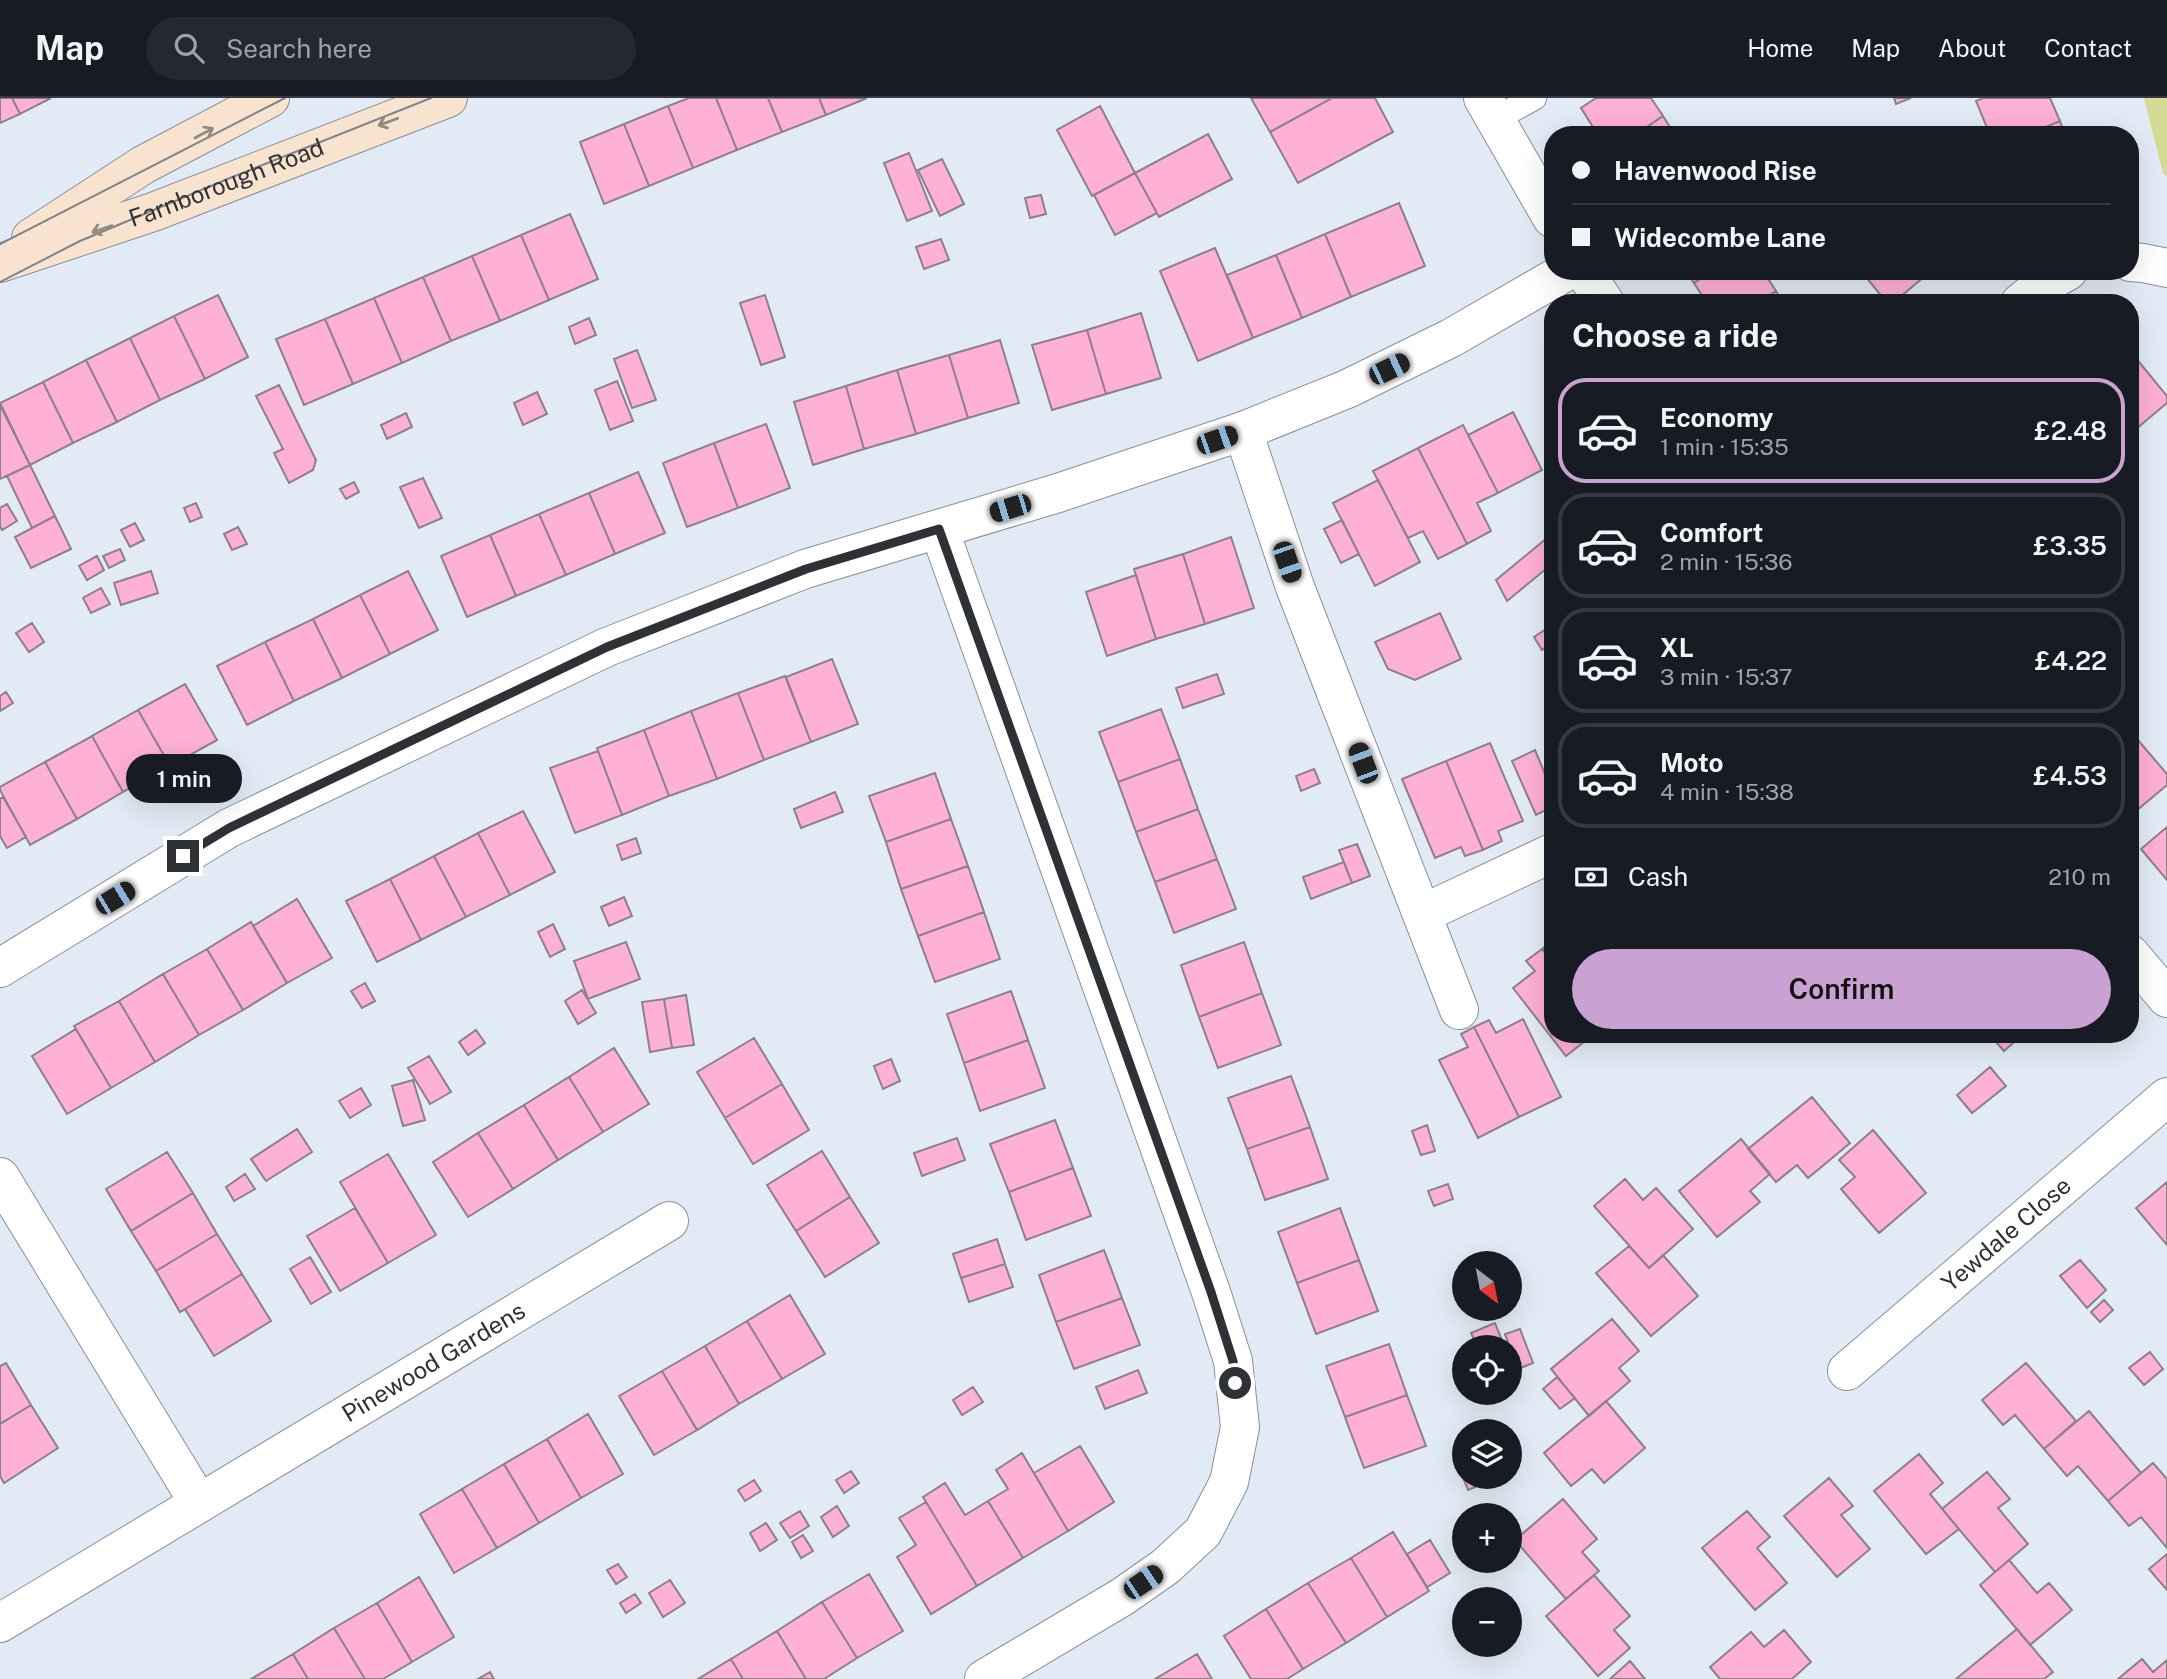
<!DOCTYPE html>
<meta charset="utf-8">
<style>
:root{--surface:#171b24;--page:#242831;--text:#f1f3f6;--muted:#9ea1a6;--line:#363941;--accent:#c9a2d3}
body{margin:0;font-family:"Public Sans",sans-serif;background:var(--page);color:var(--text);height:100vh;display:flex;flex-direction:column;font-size:26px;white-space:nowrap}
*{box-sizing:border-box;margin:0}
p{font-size:23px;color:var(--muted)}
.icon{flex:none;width:38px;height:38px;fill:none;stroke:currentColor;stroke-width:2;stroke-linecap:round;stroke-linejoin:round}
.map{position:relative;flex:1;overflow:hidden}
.side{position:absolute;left:1544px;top:196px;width:595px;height:749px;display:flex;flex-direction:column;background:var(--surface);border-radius:28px;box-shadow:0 7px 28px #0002}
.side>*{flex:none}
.banner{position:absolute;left:1544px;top:28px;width:595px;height:154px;border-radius:28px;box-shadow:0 7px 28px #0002;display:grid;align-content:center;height:154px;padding:0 28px;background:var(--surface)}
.needle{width:46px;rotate:148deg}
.fabs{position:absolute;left:1452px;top:1153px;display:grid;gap:14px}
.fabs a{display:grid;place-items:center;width:70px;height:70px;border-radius:50%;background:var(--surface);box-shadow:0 7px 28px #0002;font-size:35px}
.end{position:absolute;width:32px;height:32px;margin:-16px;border:9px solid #2e3135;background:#fff;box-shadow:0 0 0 4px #fff}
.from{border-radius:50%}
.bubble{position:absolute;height:49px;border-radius:24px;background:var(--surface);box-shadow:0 7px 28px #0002;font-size:23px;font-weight:600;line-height:49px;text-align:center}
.car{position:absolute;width:21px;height:42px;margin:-21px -10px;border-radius:9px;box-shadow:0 0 5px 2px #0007;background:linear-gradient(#222 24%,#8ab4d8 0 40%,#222 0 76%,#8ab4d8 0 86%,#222 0)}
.banner b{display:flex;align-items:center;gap:24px;height:66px;font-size:26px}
.banner b+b{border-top:2px solid var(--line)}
.banner i{width:18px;height:18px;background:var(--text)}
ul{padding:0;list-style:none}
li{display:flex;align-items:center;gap:21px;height:105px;margin:0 14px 10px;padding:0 14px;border:4px solid var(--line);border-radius:28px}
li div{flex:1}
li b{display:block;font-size:26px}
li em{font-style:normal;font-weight:600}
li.selected{border-color:var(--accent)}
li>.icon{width:63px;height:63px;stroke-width:1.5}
h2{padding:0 28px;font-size:32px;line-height:84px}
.pay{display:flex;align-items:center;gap:18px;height:77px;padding:0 28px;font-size:26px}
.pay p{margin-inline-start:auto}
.button{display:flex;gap:14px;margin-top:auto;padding:14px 28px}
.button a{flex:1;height:80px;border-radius:42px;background:var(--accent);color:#111;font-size:28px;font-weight:600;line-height:80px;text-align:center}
header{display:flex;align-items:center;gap:42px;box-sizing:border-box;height:98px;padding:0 35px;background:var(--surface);border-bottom:2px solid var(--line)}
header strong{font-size:33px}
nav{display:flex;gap:38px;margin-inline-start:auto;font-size:24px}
.search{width:490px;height:63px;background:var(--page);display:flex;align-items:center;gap:18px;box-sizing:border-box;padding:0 24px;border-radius:38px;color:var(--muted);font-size:26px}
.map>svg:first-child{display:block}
.green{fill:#d5da95}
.building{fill:#feb0d6;stroke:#8d8186;stroke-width:2}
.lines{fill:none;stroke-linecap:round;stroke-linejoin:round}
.lane-casing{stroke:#889099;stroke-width:26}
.street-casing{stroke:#889099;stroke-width:40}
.secondary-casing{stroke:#889099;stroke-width:40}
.lane{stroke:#fff;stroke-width:24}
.street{stroke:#fff;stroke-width:38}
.secondary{stroke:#f8e4ce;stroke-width:38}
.tram{stroke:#7e848a;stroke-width:2}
.oneway{stroke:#938a82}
.route{stroke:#2e3135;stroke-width:9}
.labels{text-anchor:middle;stroke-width:6;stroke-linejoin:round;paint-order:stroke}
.street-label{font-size:24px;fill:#2e3135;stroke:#e2ebf5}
</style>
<header>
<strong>Map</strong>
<div class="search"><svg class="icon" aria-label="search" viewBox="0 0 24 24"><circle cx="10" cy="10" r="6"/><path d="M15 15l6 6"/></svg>Search here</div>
<nav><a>Home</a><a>Map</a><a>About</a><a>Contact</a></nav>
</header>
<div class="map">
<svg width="2167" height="1581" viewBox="0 0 2167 1581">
<rect width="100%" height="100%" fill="#e2ebf5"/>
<!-- green -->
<path class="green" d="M2144,0H2167V78L2163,75Z"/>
<!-- building -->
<path class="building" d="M0,0H12L20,16L0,25Z
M12,0H51L20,16Z
M689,0H716L737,52L693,70L668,8Z
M716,0H768L782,34L737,52Z
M768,0H819L826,17L782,34Z
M819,0H867L826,17Z
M1251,0H1332L1270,34Z
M1332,0H1375L1393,34L1298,85L1270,34Z
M1596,0H1651L1663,18L1635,37H1598L1581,10Z
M1894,0H1911L1896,6Z
M1983,0H2050L2060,23L2026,37H1990L1976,3Z
M668,8L693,70L649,88L624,26Z
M1100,8L1135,75L1092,98L1057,32Z
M1663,18L1675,37H1635Z
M2060,23L2065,37H2026Z
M624,26L649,88L604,106L580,44Z
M1208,36L1232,81L1159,119L1135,75Z
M909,55L932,113L907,123L884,65Z
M942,61L964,106L940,118L918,72Z
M1135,75L1157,115L1115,137L1094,97Z
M1041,97L1046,116L1030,120L1025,100Z
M1399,105L1425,168L1351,199L1325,136Z
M570,116L598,181L549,202L521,137Z
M1325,136L1351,199L1302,220L1276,157Z
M521,137L549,202L500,223L472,158Z
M941,141L949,162L924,171L916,149Z
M1215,150L1253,240L1198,263L1160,173Z
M1276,157L1302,220L1253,240L1227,177Z
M472,158L500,223L451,243L423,179Z
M1686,173H1711L1694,185Z
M1711,173H1763L1776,193L1759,205H1707L1694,185Z
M1861,173H1931L1893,205H1887Z
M423,179L451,243L402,265L374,200Z
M1776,193L1784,205H1759Z
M218,197L248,259L205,281L174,218Z
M765,197L785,259L761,267L740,205Z
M374,200L402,265L353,286L325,221Z
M1141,215L1161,280L1106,296L1087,232Z
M174,218L205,281L160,302L130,240Z
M589,220L596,237L575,246L569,229Z
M325,221L353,286L304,307L276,241Z
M1087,232L1106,296L1052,312L1032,247Z
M130,240L160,302L117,324L86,262Z
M1000,242L1019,305L968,320L949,257Z
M637,252L656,302L632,310L614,261Z
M2130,253L2167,298V305L2130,336Z
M949,257L968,320L916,336L897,272Z
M86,262L117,324L73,345L43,284Z
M897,272L916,336L864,351L846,288Z
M617,283L633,323L610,332L595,292Z
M43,284L73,345L30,367L0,305Z
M279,287L316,362L313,372L289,385L274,355L283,351L256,298Z
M846,288L864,351L813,367L794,304Z
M537,294L547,316L523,327L514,305Z
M0,307L30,367L0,381Z
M1513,314L1542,372L1498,395L1468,337Z
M406,315L412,329L387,341L381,327Z
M766,326L790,390L738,410L714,345Z
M1463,327L1498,395L1477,405L1491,433L1467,446L1418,350Z
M714,345L738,410L687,429L663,365Z
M1418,350L1467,446L1438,461L1423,433L1408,440L1373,373Z
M30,367L55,418L32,430L7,378Z
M638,374L665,435L615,456L589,395Z
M423,380L442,420L419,430L400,389Z
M1378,382L1420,464L1375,488L1333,405Z
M354,384L359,394L346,401L340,391Z
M589,395L615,456L566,477L539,416Z
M196,405L202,419L190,424L184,410Z
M7,406L17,423L2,432L0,428V410Z
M539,416L566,477L516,498L490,437Z
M55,418L71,451L31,470L15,439Z
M1342,422L1359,456L1341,465L1324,431Z
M135,425L144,442L130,449L121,432Z
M238,429L247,446L232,452L224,436Z
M490,437L516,498L467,519L441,458Z
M1231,439L1254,510L1205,526L1183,456Z
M1547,440L1552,446V466L1507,503L1496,482Z
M120,451L125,462L109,470L103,458Z
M1183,456L1205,526L1156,541L1134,471Z
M97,458L104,472L87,482L79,468Z
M151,473L158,495L121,507L114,485Z
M408,473L438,532L390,556L360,497Z
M1136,477L1156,541L1107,558L1086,494Z
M101,490L110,506L91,515L83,500Z
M360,497L390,556L342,580L313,521Z
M1440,515L1461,561L1415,582L1388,571L1375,544Z
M313,521L342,580L294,603L265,544Z
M32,525L44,544L29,554L16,535Z
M1552,527V545L1542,552L1534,539Z
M265,544L294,603L247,627L217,568Z
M832,561L858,626L811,644L786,579Z
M1217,576L1224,596L1183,610L1176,590Z
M785,578L811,644L764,662L738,595Z
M185,586L217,642L170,668L138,612Z
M6,594L13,605L0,613V598Z
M738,595L764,662L717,681L691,613Z
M1161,611L1180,661L1118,684L1099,634Z
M138,612L170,668L123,694L92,638Z
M691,613L717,681L669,698L644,632Z
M644,632L669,698L622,717L597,650Z
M2130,632L2137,641L2130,647Z
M92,638L123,694L77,721L45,664Z
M2137,641L2167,676V687L2130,718V647Z
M1490,645L1523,723L1498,733L1502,743L1483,752L1446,663Z
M1535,652L1552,693V709L1536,717L1512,663Z
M598,653L622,717L575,735L550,670Z
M1180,661L1198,711L1136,734L1118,684Z
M1446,663L1483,752L1465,758L1461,749L1435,760L1402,681Z
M45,664L77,721L30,747L0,692V689Z
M1314,671L1320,685L1301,693L1296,678Z
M935,675L951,721L886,744L869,698Z
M835,694L843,714L801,730L794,711Z
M3,699L26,739L7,750L0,738V701Z
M1198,711L1217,761L1155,784L1136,734Z
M523,713L555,774L510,797L478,735Z
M951,721L968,768L901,791L886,744Z
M2167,729V782L2141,751Z
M478,735L510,797L466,819L434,758Z
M636,740L641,755L622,762L617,747Z
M1357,746L1370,778L1352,785L1339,752Z
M434,758L466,819L421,842L390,781Z
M1217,761L1236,811L1174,835L1155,784Z
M1344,764L1352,785L1311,801L1303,779Z
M968,768L984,814L918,838L901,791Z
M390,781L421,842L377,864L346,803Z
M624,799L632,818L609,828L601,809Z
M297,801L332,860L287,885L253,828Z
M984,814L1000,861L935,884L918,838Z
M251,824L287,885L243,912L207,851Z
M553,826L565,851L550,859L538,834Z
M1552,843V863L1542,851Z
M626,844L640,881L588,901L574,863Z
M1244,844L1262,895L1199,919L1181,867Z
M207,851L243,912L199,937L163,876Z
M1542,851L1552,863V936H1594L1566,958L1513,890L1535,873L1526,863Z
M163,876L199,937L155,964L119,903Z
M365,885L375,903L362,910L351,893Z
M582,892L596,915L578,926L565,903Z
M1011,893L1028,942L964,965L947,916Z
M1262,895L1281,947L1218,970L1199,919Z
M686,897L694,947L672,950L664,901Z
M664,901L672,950L650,954L642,904Z
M119,903L155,964L111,990L74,928Z
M1523,921L1561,999L1519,1019L1474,929L1489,922L1496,935Z
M1474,929L1519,1019L1478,1040L1439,962L1468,949L1461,936Z
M76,931L111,990L67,1016L32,958Z
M476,932L485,945L468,957L459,944Z
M1989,936H2023L2004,953Z
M754,940L782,986L725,1020L697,974Z
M1028,942L1045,990L980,1013L964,965Z
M614,950L649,1006L603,1034L569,979Z
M429,958L451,994L430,1006L408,970Z
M891,961L900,983L883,991L874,968Z
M1990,969L2006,988L1972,1015L1957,997Z
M1291,978L1310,1029L1247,1051L1228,1000Z
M569,979L603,1034L558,1062L524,1007Z
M413,982L425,1022L403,1028L392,988Z
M782,986L809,1032L753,1066L725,1020Z
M361,990L371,1007L350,1020L339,1003Z
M1812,999L1850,1045L1808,1080L1797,1067L1776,1084L1748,1051Z
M524,1007L558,1062L513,1091L478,1035Z
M1055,1022L1073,1070L1009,1094L990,1046Z
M1427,1027L1435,1053L1421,1057L1412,1033Z
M1310,1029L1328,1081L1265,1102L1247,1051Z
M297,1031L312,1054L266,1083L251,1061Z
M1873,1032L1926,1095L1879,1135L1841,1091L1855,1079L1839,1062Z
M478,1035L513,1091L468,1119L433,1064Z
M957,1040L965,1062L922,1078L914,1055Z
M1741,1041L1770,1076L1750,1093L1760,1104L1717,1139L1679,1093Z
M822,1053L850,1099L796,1133L767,1087Z
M167,1054L193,1095L131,1133L106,1091Z
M388,1056L436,1137L388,1165L340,1084Z
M1073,1070L1091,1118L1026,1142L1009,1094Z
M245,1076L255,1091L234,1103L226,1089Z
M1625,1081L1643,1102L1656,1090L1693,1131L1649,1170L1594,1108Z
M2167,1084V1147L2136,1110Z
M1448,1086L1453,1101L1434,1108L1428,1093Z
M193,1095L217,1136L156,1173L131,1133Z
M850,1099L879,1145L825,1179L796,1133Z
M355,1110L388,1165L340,1193L307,1138Z
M1340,1110L1359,1162L1297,1185L1278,1134Z
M217,1136L242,1176L180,1214L156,1173Z
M997,1141L1005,1166L961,1180L953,1156Z
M1629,1148L1649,1170L1663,1157L1698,1198L1651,1238L1596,1175Z
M1104,1152L1122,1200L1056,1224L1039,1177Z
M310,1159L331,1194L311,1206L290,1171Z
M1359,1162L1378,1213L1316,1236L1297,1185Z
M2080,1162L2106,1192L2087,1210L2060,1178Z
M1005,1166L1013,1189L969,1204L961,1180Z
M242,1176L271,1223L214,1258L185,1211Z
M790,1197L825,1256L782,1281L747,1223Z
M1122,1200L1140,1247L1074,1271L1056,1224Z
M2104,1202L2113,1212L2100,1224L2091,1214Z
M1612,1221L1639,1253L1619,1270L1630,1283L1589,1318L1551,1271Z
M747,1223L782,1281L739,1306L705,1248Z
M1495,1225L1505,1250H1478L1471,1235Z
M1520,1231L1533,1265L1518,1271L1505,1236Z
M1389,1246L1407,1297L1345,1319L1326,1268Z
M705,1248L739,1306L697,1332L662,1273Z
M2150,1254L2163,1271L2144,1287L2129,1270Z
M6,1265L31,1307L0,1326V1268Z
M2026,1265L2076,1323L2044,1351L2015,1317L2003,1327L1982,1302Z
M1138,1272L1147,1295L1105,1311L1096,1289Z
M662,1273L697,1332L654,1357L619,1298Z
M1557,1279L1575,1300L1560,1311L1543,1291Z
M973,1289L983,1304L962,1317L953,1302Z
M1407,1297L1426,1348L1364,1370L1345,1319Z
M1606,1303L1645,1350L1604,1385L1592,1371L1571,1388L1544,1355Z
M31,1307L58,1350L4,1385L0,1378V1326Z
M2089,1313L2141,1375L2108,1403L2078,1368L2067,1378L2044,1351Z
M588,1316L623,1376L581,1400L547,1341Z
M547,1341L581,1400L539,1425L504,1366Z
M1080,1348L1114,1404L1068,1433L1034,1375Z
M1022,1355L1068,1433L1023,1460L988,1403L1008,1391L996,1372Z
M1919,1356L1943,1385L1930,1396L1959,1431L1926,1456L1874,1393Z
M2153,1365L2167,1381V1450L2141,1419L2129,1428L2108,1403Z
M504,1366L539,1425L497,1450L462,1391Z
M1465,1370V1379H1500L1468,1392L1460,1372Z
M851,1373L859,1385L844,1395L836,1382Z
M1987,1374L2010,1401L1998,1410L2028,1446L1995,1474L1942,1411Z
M1829,1380L1853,1408L1841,1417L1870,1451L1837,1479L1784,1418Z
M754,1382L761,1393L745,1403L738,1392Z
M945,1385L965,1417L988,1403L1023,1460L977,1488L923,1399Z
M462,1391L497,1450L454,1475L420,1416Z
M1563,1401L1597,1441L1582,1454L1599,1473L1566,1501L1515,1442Z
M926,1404L977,1488L931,1516L897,1459L916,1447L899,1420Z
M837,1408L849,1428L833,1439L821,1419Z
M800,1413L809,1428L790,1440L780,1425Z
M1747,1413L1770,1439L1757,1450L1787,1485L1755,1512L1702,1450Z
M766,1425L777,1442L760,1453L750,1435Z
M1393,1434L1429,1493L1387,1519L1351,1460Z
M803,1437L813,1453L801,1460L792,1444Z
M1430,1442L1450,1475L1427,1489L1407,1456Z
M2167,1456V1492L2149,1471Z
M1351,1460L1387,1519L1346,1545L1308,1485Z
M2009,1462L2037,1495L2049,1485L2072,1512L2030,1547L1980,1487Z
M618,1466L627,1479L616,1486L607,1472Z
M869,1476L903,1533L857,1560L822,1504Z
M1594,1477L1630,1518L1614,1532L1630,1550L1598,1578L1546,1518Z
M419,1479L454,1539L412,1564L377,1505Z
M670,1482L685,1505L663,1519L649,1495Z
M1308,1485L1346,1545L1303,1571L1266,1511Z
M635,1496L641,1505L626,1515L620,1505Z
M822,1504L857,1560L824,1581H806L777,1533Z
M377,1505L412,1564L383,1581H365L334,1530Z
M1266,1511L1303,1571L1287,1581H1251L1224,1538Z
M334,1530L365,1581H308L293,1556Z
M2017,1531L2053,1574L2044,1581H1956Z
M1784,1532L1811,1564L1792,1581H1720L1710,1569L1751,1534L1764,1549Z
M777,1533L806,1581H743L731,1561Z
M293,1556L308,1581H251Z
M1197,1556L1212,1581H1155Z
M731,1561L743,1581H698Z
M2142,1561L2153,1574L2167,1562V1581H2118Z
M1630,1563L1645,1581H1610Z
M490,1574L494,1581H478Z"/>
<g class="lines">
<defs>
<path id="lane" d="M1495,21L1534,0"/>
<g id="street">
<path d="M1483,0L1552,120"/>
<path d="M2130,164L2143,165L2167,170"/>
<path d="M1584,173L1605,205"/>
<path d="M2020,205L2041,188L2068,173"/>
<path d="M1243,333L1295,489L1459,912"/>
<path d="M939,431L1211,1194L1233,1263L1240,1329L1229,1384L1203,1434L1165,1469L1122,1499L984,1581"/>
<path d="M1422,816L1552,755"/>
<path d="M2130,856L2167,900"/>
<path d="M0,870L229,730L607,549L805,471L1058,395L1243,333L1347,291L1451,240L1567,173"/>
<path d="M0,1079L199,1405"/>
<path id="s1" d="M1847,1273L2167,999"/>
<path id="s2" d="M0,1525L669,1123"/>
</g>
<g id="secondary">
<path d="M31,140L143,67L270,0"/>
<path id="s3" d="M0,165L153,114L448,0"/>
</g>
</defs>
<!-- lane casing -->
<use href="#lane" class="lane-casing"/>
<!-- street casing -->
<use href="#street" class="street-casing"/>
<!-- secondary casing -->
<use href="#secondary" class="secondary-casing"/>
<!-- lane -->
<use href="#lane" class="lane"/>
<!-- street -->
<use href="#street" class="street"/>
<!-- secondary -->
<use href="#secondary" class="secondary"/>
<!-- tram -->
<path class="tram" d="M0,146L285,0
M0,184L80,143L230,80L431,0"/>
</g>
<!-- one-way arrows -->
<defs><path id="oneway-shaft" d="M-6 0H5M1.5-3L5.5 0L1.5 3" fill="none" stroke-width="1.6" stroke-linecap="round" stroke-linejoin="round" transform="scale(1.75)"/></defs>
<g class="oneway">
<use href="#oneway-shaft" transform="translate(388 24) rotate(159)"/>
<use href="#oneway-shaft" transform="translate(204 35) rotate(-28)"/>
<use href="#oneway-shaft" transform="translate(102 131) rotate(161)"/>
</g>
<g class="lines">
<!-- route -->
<path class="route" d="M183,758L229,730L607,549L806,471L939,431L1211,1194L1233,1263L1235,1285"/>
</g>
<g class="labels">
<!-- street labels -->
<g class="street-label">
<text dy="8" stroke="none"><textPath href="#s3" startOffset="240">Farnborough Road</textPath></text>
<text dy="8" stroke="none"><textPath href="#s1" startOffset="210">Yewdale Close</textPath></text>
<text dy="8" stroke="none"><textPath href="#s2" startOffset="506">Pinewood Gardens</textPath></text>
</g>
</g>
</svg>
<div class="fabs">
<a><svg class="needle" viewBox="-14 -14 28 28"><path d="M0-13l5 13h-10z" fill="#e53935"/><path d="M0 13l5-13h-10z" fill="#9ea1a6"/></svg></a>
<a><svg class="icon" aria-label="locate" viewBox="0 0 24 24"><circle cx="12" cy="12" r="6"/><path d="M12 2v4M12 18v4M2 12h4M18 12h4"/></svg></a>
<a><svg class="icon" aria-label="layers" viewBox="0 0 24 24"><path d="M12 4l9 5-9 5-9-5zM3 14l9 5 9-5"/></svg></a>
<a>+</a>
<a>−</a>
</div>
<i class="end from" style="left:1235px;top:1285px"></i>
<i class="end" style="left:183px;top:758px"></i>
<div class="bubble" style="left:126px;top:656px;width:116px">1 min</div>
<i class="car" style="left:1389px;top:271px;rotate:64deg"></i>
<i class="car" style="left:1217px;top:342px;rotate:71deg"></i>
<i class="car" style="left:1010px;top:410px;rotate:253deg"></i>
<i class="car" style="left:1287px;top:464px;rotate:161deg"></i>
<i class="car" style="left:1363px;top:665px;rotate:339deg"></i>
<i class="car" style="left:115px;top:800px;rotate:59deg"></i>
<i class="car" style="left:1143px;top:1484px;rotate:56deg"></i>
<div class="banner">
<b><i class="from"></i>Havenwood Rise</b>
<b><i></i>Widecombe Lane</b>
</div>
<section class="side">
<h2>Choose a ride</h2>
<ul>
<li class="selected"><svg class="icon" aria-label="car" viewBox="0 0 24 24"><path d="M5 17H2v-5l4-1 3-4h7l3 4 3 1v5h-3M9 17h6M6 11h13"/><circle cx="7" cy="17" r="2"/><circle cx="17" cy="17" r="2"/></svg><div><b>Economy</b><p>1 min · 15:35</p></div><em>£2.48</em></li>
<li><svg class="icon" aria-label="car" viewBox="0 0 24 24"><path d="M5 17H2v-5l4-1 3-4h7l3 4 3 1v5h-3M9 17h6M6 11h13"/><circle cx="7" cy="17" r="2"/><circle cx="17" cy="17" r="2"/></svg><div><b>Comfort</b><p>2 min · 15:36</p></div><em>£3.35</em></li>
<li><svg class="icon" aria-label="car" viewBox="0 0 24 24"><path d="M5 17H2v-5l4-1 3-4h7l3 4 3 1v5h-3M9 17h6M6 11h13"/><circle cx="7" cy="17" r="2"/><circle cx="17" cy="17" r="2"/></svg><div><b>XL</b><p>3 min · 15:37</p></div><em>£4.22</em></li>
<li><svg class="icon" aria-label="car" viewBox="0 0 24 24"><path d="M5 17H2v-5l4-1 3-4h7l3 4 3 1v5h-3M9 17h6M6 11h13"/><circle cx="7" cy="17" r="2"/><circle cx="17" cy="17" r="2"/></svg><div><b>Moto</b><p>4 min · 15:38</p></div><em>£4.53</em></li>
</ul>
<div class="pay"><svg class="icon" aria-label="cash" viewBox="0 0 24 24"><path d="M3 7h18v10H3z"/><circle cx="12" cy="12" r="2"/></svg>Cash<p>210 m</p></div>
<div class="button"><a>Confirm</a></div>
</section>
</div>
